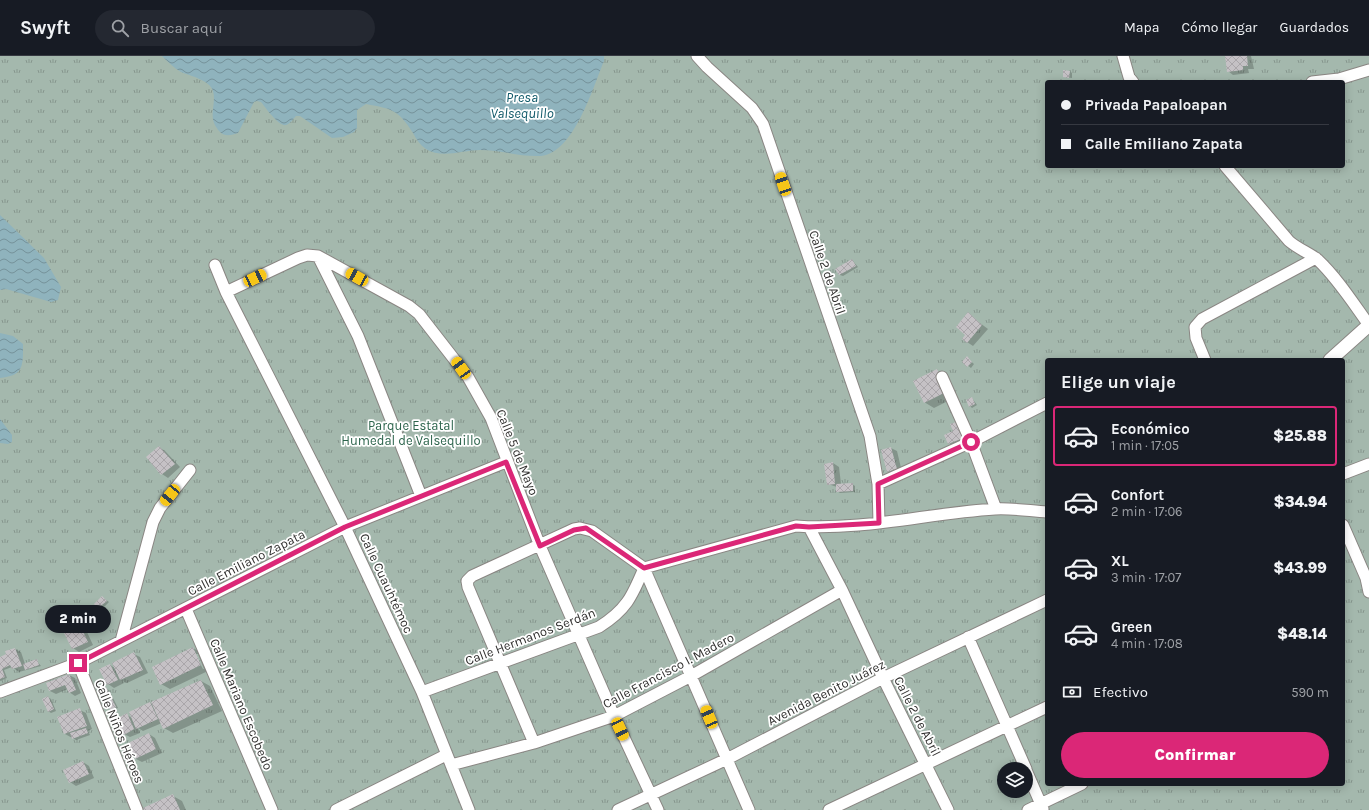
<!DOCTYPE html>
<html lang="es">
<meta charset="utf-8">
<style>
:root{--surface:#171b24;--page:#242831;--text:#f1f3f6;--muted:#9ea1a6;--line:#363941;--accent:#db2777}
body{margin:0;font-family:Karla,sans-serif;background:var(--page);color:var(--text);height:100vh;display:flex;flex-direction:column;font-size:15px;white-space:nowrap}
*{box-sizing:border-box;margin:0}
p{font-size:13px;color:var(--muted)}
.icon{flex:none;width:22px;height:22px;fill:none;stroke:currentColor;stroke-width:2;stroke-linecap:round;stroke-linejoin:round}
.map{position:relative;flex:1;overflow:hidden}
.drawer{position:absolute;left:1045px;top:302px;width:300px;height:428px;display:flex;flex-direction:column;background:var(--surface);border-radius:4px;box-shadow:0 2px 10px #0003}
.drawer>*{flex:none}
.hud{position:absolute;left:1045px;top:24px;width:300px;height:88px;border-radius:4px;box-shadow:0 2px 10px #0003;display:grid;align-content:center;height:88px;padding:0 16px;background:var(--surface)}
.buttons{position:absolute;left:997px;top:706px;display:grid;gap:8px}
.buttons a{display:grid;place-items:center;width:36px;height:36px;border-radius:50%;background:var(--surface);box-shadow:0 2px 10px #0003;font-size:20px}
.end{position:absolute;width:18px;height:18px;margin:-9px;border:5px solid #db2777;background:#fff;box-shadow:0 0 0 2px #fff}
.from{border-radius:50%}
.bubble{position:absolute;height:28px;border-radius:14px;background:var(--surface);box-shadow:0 2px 10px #0003;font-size:13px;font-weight:800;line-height:28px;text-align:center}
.car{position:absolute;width:12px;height:24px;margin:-12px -6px;border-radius:5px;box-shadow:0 0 3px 1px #0007;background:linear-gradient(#f5c518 24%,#345 0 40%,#f5c518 0 76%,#345 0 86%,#f5c518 0)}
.hud b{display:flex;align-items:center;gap:14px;height:38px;font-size:15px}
.hud b+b{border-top:1px solid var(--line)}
.hud i{width:10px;height:10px;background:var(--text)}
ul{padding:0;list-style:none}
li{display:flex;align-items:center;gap:12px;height:60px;margin:0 8px 6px;padding:0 8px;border:2px solid transparent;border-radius:4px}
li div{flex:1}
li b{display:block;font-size:15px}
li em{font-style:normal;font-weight:800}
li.active{border-color:var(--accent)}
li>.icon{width:36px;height:36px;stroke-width:1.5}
h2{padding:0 16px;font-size:18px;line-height:48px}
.pay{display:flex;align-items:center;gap:10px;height:44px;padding:0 16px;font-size:15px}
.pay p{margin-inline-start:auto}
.primary-button{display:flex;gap:8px;margin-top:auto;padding:8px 16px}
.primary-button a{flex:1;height:46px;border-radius:24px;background:var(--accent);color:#fff;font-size:16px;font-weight:800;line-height:46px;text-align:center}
header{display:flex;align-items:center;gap:24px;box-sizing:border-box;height:56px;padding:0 20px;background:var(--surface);border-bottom:1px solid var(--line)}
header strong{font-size:19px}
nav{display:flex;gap:22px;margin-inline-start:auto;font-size:14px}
.search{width:280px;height:36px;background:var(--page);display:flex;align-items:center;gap:10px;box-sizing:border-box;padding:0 14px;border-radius:22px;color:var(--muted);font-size:15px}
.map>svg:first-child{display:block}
.grass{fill:url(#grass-tufts);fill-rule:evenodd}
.water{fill:url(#water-waves)}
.shadow{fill:#0003;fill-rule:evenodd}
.building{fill:url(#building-cross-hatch)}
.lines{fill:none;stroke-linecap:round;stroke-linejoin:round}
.minor-casing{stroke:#8a8683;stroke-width:13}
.tertiary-casing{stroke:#8a8683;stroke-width:15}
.minor{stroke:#fff;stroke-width:11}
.tertiary{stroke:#fff;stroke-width:13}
.route{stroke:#db2777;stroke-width:5}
.labels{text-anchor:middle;stroke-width:3.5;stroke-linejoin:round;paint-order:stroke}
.street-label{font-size:13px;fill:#302f2e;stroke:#fff}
.park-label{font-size:13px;fill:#2c644c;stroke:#fff}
.water-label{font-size:14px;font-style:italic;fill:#105969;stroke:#fff}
</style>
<header>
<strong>Swyft</strong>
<div class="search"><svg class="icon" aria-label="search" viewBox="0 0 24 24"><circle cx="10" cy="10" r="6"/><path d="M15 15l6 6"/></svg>Buscar aquí</div>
<nav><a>Mapa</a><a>Cómo llegar</a><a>Guardados</a></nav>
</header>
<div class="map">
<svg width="1369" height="754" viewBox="0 0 1369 754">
<defs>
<pattern id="grass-tufts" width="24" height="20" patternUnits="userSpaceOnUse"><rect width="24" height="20" fill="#a4b8ad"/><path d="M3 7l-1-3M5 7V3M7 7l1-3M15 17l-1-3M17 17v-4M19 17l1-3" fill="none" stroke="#86968d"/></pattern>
<pattern id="water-waves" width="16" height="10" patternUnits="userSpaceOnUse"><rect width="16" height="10" fill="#8fb3bd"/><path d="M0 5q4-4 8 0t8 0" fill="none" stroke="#75929a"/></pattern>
<pattern id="building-cross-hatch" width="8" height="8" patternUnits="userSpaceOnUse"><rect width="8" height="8" fill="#c5c1c5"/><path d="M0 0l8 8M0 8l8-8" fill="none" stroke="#aaa6aa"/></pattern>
</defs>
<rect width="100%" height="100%" fill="#e2dedb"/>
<!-- grass -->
<path class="grass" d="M0,0H1369V754H0ZM1047,26H1343V110H1047ZM1047,304H1343V728H1047ZM1004,713H1026V735H1004Z"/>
<!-- water -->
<path class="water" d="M162,0H604V5C593,31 574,97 541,100C520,101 501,94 480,94C463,94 442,103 426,93C420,89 416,83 413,77C398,54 393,53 366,48L357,54V72L354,76L343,81L332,82L300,60H296C293,63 290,68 286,69C279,71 265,51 261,46L257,45L254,46L238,77C232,79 225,81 220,76C206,61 217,50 213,35C210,24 190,20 181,16C174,12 168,6 162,0Z
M0,159L44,202L61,231L58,244L51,246L6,233L0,234Z
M0,277L13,280L23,288C23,310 24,320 0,322Z
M0,363L12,379V386L8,388L0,387Z"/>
<!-- shadow -->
<path class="shadow" d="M1226,0H1251L1254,13H1248L1249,17L1233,19L1228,15Z
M1069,16L1072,17V22L1064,21Z
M852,204L858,211L843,220L840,219L837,213Z
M968,258L988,273L973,290L967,286Z
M967,302L974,308L971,312L963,306Z
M937,315L946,320L956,341L934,352L924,346Z
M972,342L977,349L972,352L970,350Z
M955,376L971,384L955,391L949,387Z
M159,391L165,395L180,411L168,422L162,418L148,401Z
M891,392L897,395L902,416L894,418L888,415Z
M833,407L839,411L841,428H852L855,430V436L840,437L837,435V431L828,428L825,408Z
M102,541L109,546L102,553L95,548Z
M80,570L86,574L93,589L79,596L73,592Z
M193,592L202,597L210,614L170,633L161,628ZM195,598H198L204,613H203Z
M15,593L21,596L25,608L36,604L41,610L19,616L12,611L4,614L7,622L0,625V602Z
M134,598L140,601L148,617L127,627L122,625L124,627L114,632L108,628L110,609L115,612Z
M69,619L75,622L81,637L75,640L69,636L68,633L56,638L50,635Z
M201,625L210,630L222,655L173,677L164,672L162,667L143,675L138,672L140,677L130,681L124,678L127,659L132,662L150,647L154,649Z
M106,633L109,634L118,652L113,654L111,653Z
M48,641L51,643L56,655L51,657L48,655Z
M80,654L86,657L92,673L88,675L90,679L76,684L65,678Z
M149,678L155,682L162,697L142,706L136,703L129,688Z
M83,706L89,710L94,722L76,730L70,726Z
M173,740L182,745L186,754H145Z"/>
<!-- building -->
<path class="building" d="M1225,0H1247L1248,10H1243V14L1227,16Z
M1063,14L1070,15L1069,22L1063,21Z
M852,203L856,210L839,219L835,213Z
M968,256L982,269L967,287L962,283L965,279L956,271Z
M967,300L972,306L967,311L962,306Z
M937,313L948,335L924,347L913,325Z
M972,341L975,348L969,351L966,344Z
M959,365L966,381L948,388L944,379L953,375L950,368Z
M159,390L175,408L161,419L146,401Z
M891,391L897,413L887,416L881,394Z
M833,406L835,428L827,429L824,408Z
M853,427V435L836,436V428Z
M102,540L107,545L98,552L94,548Z
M80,569L88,586L72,593L64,577Z
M193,591L201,609L160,629L152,611Z
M15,592L22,610L12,613L10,609L2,613L5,621L0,623V601L6,598L5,595Z
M134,596L143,614L120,624L112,607Z
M37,603L39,609L25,614L23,608Z
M110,608L118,624L107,629L99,613Z
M69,618L76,634L69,637L65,629L49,635L46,627Z
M201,624L213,649L163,673L151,646Z
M106,631L116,651L110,654L101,634Z
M48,640L54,653L48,656L42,643Z
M150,646L158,663L136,673L129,656Z
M80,652L87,670L64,678L57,661Z
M127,657L134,673L124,679L116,663Z
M86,672L88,677L72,683L70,677Z
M149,677L156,693L135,703L128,687Z
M83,705L89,718L69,727L63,714Z
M173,738L180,754H144L143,752Z"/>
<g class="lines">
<defs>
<path id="minor" d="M697,0L707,11L752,52L763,68L870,380L878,428L879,467
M1123,0L1129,21L1133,26
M1312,26L1339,23L1369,14
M1225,110L1289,185C1298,193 1310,197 1318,204C1338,223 1353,247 1369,269
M318,200L358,280L421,440
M215,209L226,236L345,471L422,636L469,754
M226,236L298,202L307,199L318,200L409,250L419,258L468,321L491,362L540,490L614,660L658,754
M1205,304L1196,282L1195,271L1202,263L1316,202
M942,321L971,386L996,453
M1343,418L1369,408
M878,428L971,386L1047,347
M1343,469L1366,522L1369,536
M809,471L842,534L883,622L948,754
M644,512L796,470C863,475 929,457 995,453C1012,452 1030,455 1047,456
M186,553L272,754
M968,581L1026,713
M121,585L153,466L160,452L190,414
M78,607L137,754
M0,636L78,607L345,471L506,406
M422,636L599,571C626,554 632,541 644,512
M534,687L468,531L467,525L472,520L574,473L580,472L592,475L644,512L749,754
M451,709L534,687L614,660L691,620L842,534
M1026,714L1043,753
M336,754L446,699
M618,754L727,703L883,622L1047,544
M829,754L1047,651
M1028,754L1082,728"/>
<path id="tertiary" d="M1330,304L1369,269"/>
</defs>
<!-- minor casing -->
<use href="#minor" class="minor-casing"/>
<!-- tertiary casing -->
<use href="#tertiary" class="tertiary-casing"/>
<!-- minor -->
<use href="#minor" class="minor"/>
<!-- tertiary -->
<use href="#tertiary" class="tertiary"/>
</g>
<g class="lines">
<!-- route -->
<path class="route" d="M78,607L345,471L506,406L540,490L574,474L586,472L644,512L796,470L809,471L879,467L878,428L971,386"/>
</g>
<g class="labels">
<!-- street labels -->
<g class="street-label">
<text transform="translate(828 216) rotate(71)" y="5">Calle 2 de Abril</text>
<text transform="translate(518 396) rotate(68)" y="5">Calle 5 de Mayo</text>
<text transform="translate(246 506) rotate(-27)" y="5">Calle Emiliano Zapata</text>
<text transform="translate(387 527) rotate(65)" y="5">Calle Cuauhtémoc</text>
<text transform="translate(530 580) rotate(-21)" y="5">Calle Hermanos Serdán</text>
<text transform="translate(668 614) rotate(-28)" y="5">Calle Francisco I. Madero</text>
<text transform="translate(826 636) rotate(-27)" y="5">Avenida Benito Juárez</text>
<text transform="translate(242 648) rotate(67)" y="5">Calle Mariano Escobedo</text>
<text transform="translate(918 660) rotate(63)" y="5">Calle 2 de Abril</text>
<text transform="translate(120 675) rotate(68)" y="5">Calle Niños Héroes</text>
</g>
<!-- park labels -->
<g class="park-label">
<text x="411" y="374">Parque Estatal<tspan x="411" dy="15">Humedal de Valsequillo</tspan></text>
</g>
<!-- water labels -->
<g class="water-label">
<text x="522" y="46">Presa<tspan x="522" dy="16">Valsequillo</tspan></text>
</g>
</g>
</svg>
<div class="buttons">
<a><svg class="icon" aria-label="layers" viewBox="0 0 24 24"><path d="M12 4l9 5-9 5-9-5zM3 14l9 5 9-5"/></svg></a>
</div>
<i class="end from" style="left:971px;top:386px"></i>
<i class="end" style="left:78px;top:607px"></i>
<div class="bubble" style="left:45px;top:549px;width:66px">2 min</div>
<i class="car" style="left:783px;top:128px;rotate:341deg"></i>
<i class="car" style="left:357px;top:221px;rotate:299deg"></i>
<i class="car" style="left:255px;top:222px;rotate:65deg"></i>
<i class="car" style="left:461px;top:312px;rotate:325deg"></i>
<i class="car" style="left:170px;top:439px;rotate:219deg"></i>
<i class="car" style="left:709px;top:661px;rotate:337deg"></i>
<i class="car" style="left:620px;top:673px;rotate:155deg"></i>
<div class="hud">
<b><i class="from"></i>Privada Papaloapan</b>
<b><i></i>Calle Emiliano Zapata</b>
</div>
<section class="drawer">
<h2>Elige un viaje</h2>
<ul>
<li class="active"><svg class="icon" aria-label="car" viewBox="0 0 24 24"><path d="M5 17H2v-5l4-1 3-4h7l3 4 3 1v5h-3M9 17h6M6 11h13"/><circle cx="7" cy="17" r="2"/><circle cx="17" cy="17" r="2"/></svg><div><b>Económico</b><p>1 min · 17:05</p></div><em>$25.88</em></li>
<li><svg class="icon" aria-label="car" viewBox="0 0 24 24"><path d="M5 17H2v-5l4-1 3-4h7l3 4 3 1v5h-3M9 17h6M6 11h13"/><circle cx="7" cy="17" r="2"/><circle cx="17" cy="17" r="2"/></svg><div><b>Confort</b><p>2 min · 17:06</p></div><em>$34.94</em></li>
<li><svg class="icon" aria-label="car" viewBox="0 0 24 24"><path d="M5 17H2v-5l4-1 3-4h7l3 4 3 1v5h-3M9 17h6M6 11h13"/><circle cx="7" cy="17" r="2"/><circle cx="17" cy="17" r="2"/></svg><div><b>XL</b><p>3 min · 17:07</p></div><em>$43.99</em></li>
<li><svg class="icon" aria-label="car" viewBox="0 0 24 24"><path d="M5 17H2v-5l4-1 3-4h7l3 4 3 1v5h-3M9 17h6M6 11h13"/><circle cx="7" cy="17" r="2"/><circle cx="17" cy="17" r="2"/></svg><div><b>Green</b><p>4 min · 17:08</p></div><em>$48.14</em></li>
</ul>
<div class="pay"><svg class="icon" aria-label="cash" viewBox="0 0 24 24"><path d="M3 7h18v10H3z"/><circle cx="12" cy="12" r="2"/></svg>Efectivo<p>590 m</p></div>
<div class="primary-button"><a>Confirmar</a></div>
</section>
</div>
